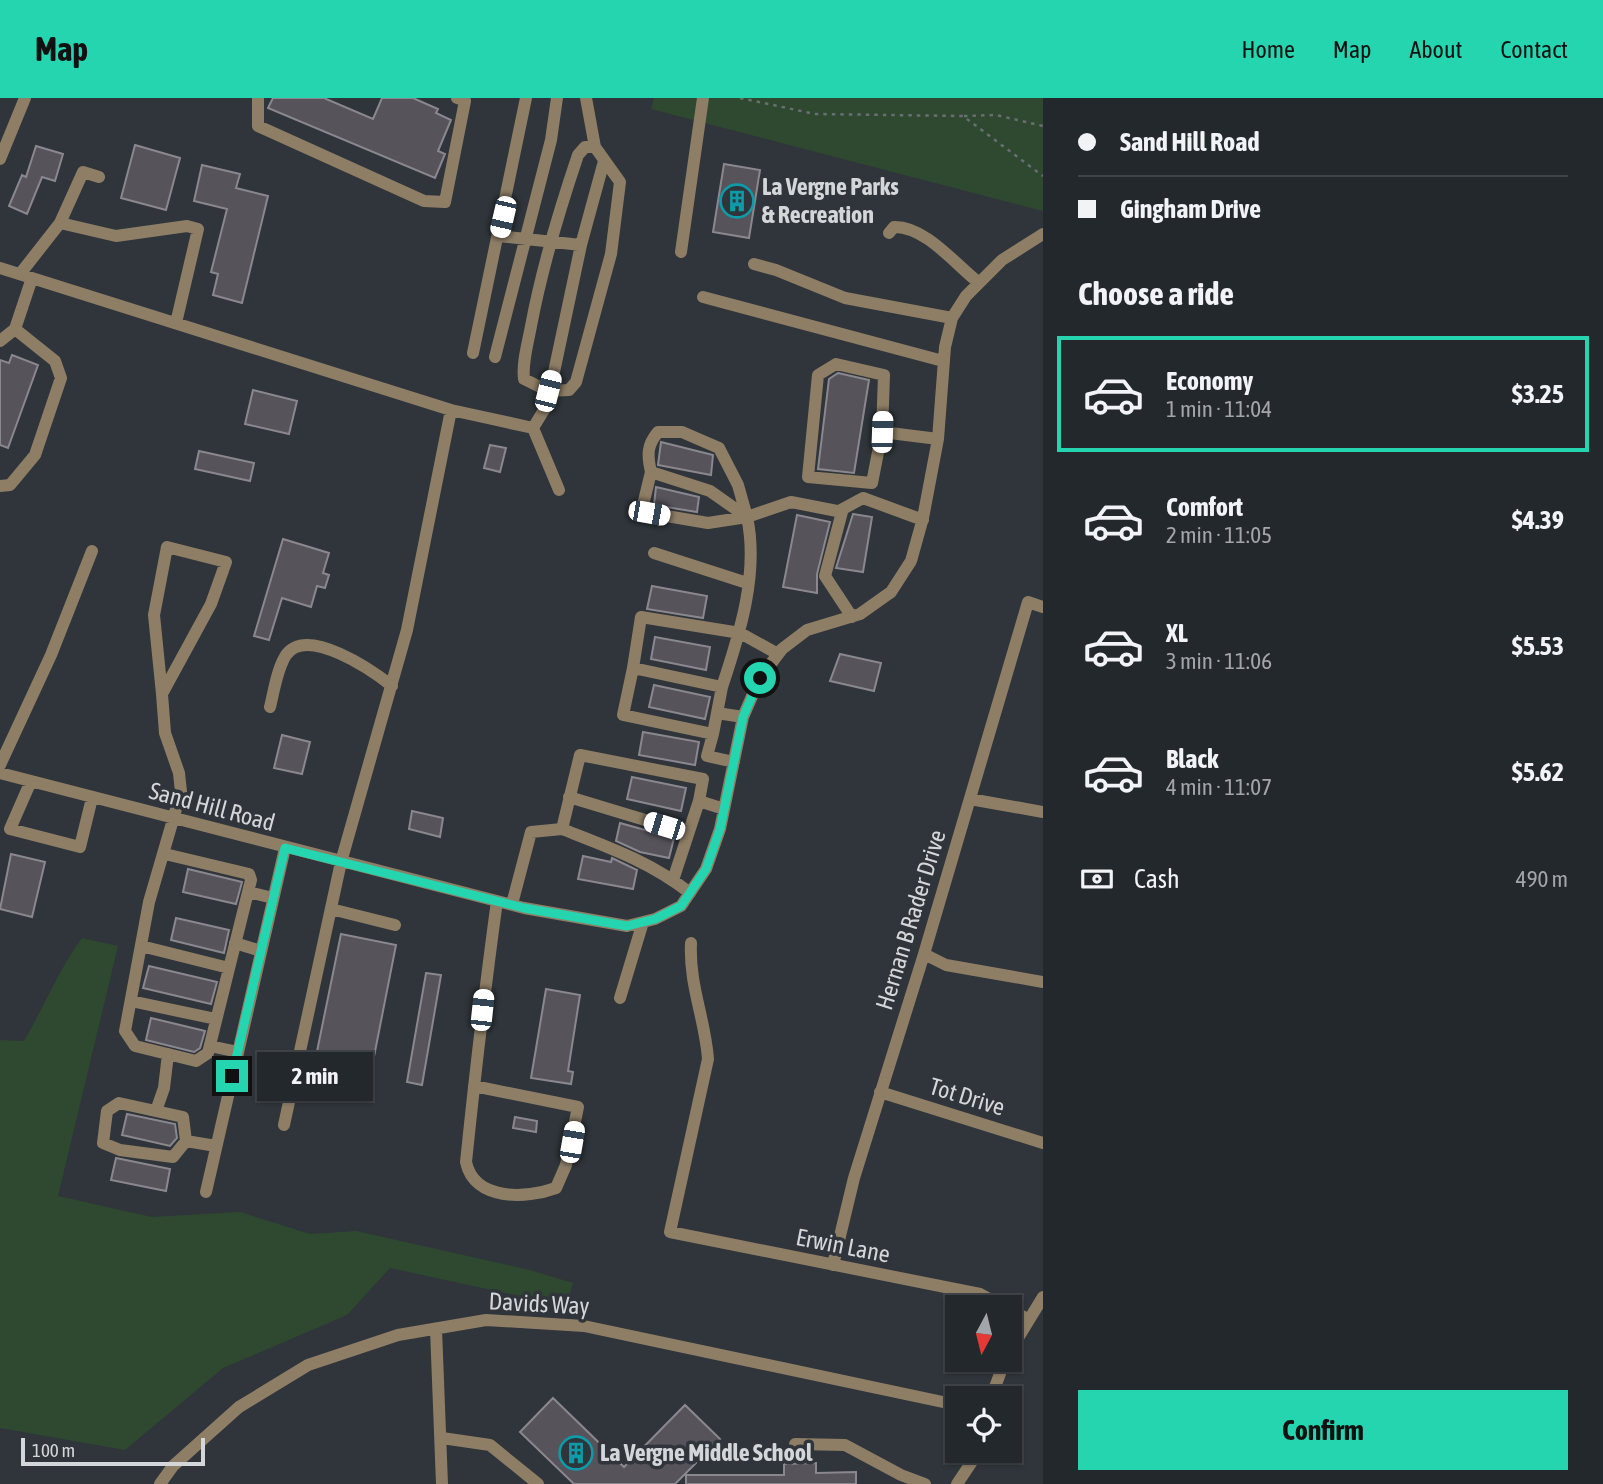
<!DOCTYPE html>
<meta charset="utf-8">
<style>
:root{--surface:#23282c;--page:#2f3438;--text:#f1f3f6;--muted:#a3a6a9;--line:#404448;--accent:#24d5af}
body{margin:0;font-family:"Asap Condensed",sans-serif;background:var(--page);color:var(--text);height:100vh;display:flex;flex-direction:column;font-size:26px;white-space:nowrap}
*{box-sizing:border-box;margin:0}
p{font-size:23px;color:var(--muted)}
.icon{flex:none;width:38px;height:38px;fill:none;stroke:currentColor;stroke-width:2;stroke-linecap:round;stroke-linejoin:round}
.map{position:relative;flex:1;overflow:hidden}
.panel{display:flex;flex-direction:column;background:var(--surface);width:560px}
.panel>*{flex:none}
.hud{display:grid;align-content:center;height:154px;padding:0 35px;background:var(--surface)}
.needle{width:46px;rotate:187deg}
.tools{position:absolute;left:945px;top:1197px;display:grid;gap:14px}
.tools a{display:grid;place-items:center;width:77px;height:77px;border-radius:0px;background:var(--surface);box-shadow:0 2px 5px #0004,0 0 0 2px var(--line);font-size:35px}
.scale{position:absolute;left:21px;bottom:18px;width:184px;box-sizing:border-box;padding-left:7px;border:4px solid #d4d7da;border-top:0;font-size:19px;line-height:24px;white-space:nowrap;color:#d4d7da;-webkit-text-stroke:5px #2f353a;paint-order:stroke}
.end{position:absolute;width:32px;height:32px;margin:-16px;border:9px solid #24d5af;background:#111;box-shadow:0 0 0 4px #111}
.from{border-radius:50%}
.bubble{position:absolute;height:49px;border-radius:0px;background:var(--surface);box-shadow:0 2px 5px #0004,0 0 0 2px var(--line);font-size:23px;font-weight:700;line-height:49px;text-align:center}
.car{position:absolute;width:21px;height:42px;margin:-21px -10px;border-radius:9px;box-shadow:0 0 5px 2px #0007;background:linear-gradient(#fff 24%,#345 0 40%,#fff 0 76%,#345 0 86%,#fff 0)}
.hud b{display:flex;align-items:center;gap:24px;height:66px;font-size:26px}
.hud b+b{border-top:2px solid var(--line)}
.hud i{width:18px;height:18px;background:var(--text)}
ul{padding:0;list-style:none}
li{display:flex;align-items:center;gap:21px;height:116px;margin:0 14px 10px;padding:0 21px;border:4px solid transparent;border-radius:0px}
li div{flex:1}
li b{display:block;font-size:26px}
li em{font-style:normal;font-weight:700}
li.on{border-color:var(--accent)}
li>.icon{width:63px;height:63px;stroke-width:1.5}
h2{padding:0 35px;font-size:32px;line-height:84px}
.pay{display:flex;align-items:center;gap:18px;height:77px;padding:0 35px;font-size:26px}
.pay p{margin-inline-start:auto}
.cta{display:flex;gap:14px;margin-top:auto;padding:14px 35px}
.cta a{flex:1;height:80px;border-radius:0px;background:var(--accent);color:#111;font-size:28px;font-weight:700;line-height:80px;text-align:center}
header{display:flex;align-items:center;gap:42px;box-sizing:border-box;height:98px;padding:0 35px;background:var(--accent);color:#111}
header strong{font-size:33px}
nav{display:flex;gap:38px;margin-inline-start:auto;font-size:24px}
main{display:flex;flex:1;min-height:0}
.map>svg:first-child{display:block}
.green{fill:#2e4930}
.building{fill:#56535b;stroke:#8b878f;stroke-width:2}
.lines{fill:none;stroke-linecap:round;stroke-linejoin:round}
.path{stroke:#696e73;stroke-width:2.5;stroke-dasharray:3.5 5;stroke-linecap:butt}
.minor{stroke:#8e7e66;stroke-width:12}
.route{stroke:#24d5af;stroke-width:9}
.labels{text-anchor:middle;stroke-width:7;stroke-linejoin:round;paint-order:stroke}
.poi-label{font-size:24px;font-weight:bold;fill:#d4d7da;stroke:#2f353a;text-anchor:start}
.street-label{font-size:24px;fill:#d4d7da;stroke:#2f353a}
</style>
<header>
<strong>Map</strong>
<nav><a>Home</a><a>Map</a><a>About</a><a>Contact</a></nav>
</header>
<main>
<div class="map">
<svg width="1043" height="1386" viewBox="0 0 1043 1386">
<rect width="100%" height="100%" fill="#2f353a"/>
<!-- green -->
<path class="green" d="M654,0H1043V113L651,11Z
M82,840L118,848L58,1098L152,1119L240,1114L310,1136L356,1133L530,1172L573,1185L566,1208L390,1170L347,1217L223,1270L125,1352L0,1330V942L24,943C44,909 59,871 82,840Z"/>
<!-- building -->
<path class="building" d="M273,0H324L373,21L382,0H413L438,11L436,15L451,22L438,53L445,56L435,80L268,10Z
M135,47L180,60L166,112L121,100Z
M36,48L63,56L55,83L42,79L27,116L9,108L22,77L26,79Z
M724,66L760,72L749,140L713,134Z
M202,67L240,76L236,90L268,98L242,205L213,197L218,176L211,174L227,111L194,103Z
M12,257L38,267L8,350L0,347V262L9,265Z
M838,275L869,282L854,375L818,371L829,281Z
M253,292L297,303L289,336L245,326Z
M661,344L713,357L711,377L658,367Z
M490,347L506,350L500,374L484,370Z
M199,353L254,365L250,383L195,371Z
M656,389L699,399L697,414L654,407Z
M853,416L872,419L863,474L836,470Z
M797,417L830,424L817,476V495L783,489Z
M283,441L329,455L323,475L329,477L325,490L317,488L311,509L282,500L269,542L254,538Z
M652,488L707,498L703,520L647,511Z
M655,539L710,549L706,572L651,561Z
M840,556L881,565L874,593L830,583Z
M654,587L710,599L705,621L649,609Z
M643,634L699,644L695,667L639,657Z
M282,637L310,644L302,676L274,670Z
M632,679L686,690L681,713L627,701Z
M412,713L443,720L440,739L409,731Z
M620,725L674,740L669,760L640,754L616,743Z
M11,756L45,764L32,819L0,811Z
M583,758L611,764L612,760L637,772L633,791L578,781Z
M188,771L242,784L236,806L183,794Z
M176,820L229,832L224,855L171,842Z
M341,836L396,847L369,984L313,973Z
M149,868L217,884L211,906L143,890Z
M426,875L441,877L422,987L407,984Z
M546,891L580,897L568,973L573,974L571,986L531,980Z
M151,920L205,933L200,950L194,954L146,942Z
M127,1016L175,1026L177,1040L170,1048L122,1037Z
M515,1019L537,1023L536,1034L513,1030Z
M116,1060L170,1071L166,1093L111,1082Z
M553,1300L624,1369L685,1307L720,1341L675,1386H574L520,1334Z
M816,1365V1375L856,1374V1386H686V1377H784V1366Z"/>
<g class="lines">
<!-- path -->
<path class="path" d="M740,0L815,16L963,18L1043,78
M964,18L996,17L1043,28"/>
<!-- minor -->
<path class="minor" d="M258,0V28L424,103L445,104L465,3L457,0
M586,0L595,49L620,84L611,156L576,284L569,292L548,293L524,281C522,264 528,245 531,228C542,170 559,113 578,57L585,49H595
M0,61L25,0
M60,125L83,74L99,79
M889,135L894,129C925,128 955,166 978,184
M499,138L581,147
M681,154L703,0
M754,166L776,172L845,200L952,220
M0,170L451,312L407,532L341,764L284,1027
M20,176L60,125L116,138L187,128L198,131L176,225
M703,199L943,263
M0,243L15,231L32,180
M473,255L526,0
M495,259L551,42L557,0
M451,312L533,330L559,392
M533,330L547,307L581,147L604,63
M658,334H682L719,350L738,387L747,419L710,393L651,374C647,357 647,347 658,334Z
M882,334L884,277L836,266L818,277L808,379L872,385L882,334L938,341
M651,374L643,407L649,415L708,425L747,419
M0,388L10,387L35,357L61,280L55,263L15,231
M839,413L863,400L923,422
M654,455L747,485
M633,570L641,519L740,535L778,556
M722,589C740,535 759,475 747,419L791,404L842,414L825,478L852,519
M162,596L154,517L167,449L226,464L211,506L162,596L165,635L179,675L181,694L149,804L125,933L135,948L196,963L208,955L251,782L249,776L165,756
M270,609C274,593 277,571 286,557C307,527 373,573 392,588
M717,615L743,619
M713,636L722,589L633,570L623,617L713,636L707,658L734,664
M0,667L51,557L92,453
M0,675L524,810L627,828L655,821L681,808L706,771L720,731L743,619L760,580L782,551L807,532L860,516L891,494L911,463L923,420L938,341L945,249L952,220L966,198L1002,162L1043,136
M31,683L10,731L80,749L92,700
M569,699L688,735
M970,701L1043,714
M562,731C608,749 651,764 690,795
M673,782L699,703
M248,794L273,800
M512,806L531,734L562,731L580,657L703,681L699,703L724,711
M331,811L395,827
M235,845L261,853
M691,845C689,888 705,920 708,961L670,1134L980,1196L1004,1209
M141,848L229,870
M924,856L946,867L1043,884
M620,900L643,824
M131,903L216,921
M210,948L238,954
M474,988L578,1009L566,1067L556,1090C526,1101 474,1103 466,1064C475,977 485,890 497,803
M880,994L1043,1045
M156,1013L164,990L168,956
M186,1043L183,1019L119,1005L107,1013L103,1045L120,1052L173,1059L186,1043L216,1048
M206,1094L285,750
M833,1167L854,1080L924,856L1028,504L1043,509
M1010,1212L1028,1221
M436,1231L442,1386
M1010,1253L1043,1199
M991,1300L1005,1262
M442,1340L490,1347L538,1386
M795,1346L845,1347L901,1377L925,1386
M160,1386L173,1368L239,1309L308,1267L398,1237L486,1222L584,1228L957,1307
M957,1386L979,1353"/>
</g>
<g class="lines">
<!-- route -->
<path class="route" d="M232,978L285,750L524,810L627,828L655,821L681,808L706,771L720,731L743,619L760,580"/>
</g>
<!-- icons -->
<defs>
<symbol id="building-ring" viewBox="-11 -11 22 22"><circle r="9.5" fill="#2f353a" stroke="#0f9aa8" stroke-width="1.5"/><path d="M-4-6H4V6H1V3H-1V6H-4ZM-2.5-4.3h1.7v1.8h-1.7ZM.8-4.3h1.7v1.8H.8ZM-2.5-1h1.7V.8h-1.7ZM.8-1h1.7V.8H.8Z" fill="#0f9aa8"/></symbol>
</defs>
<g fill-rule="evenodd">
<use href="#building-ring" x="718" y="84" width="38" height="38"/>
<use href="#building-ring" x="557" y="1336" width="38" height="38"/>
</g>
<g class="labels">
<!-- poi labels -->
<g class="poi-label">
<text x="762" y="97">La Vergne Parks<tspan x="762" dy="28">&amp; Recreation</tspan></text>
<text x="600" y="1363">La Vergne Middle School</text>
</g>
<!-- street labels -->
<g class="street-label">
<text transform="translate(212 709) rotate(15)" y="8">Sand Hill Road</text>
<text transform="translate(911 822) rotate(-73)" y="8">Hernan B Rader Drive</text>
<text transform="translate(967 999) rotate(17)" y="8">Tot Drive</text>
<text transform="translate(843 1148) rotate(11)" y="8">Erwin Lane</text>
<text transform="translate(539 1206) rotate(3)" y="8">Davids Way</text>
</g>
</g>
</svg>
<div class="tools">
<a><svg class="needle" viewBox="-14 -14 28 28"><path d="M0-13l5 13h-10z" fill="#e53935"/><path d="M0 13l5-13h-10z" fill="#a3a6a9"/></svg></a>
<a><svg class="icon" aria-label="locate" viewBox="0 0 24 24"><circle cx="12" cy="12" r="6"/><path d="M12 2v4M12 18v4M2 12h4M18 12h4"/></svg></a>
</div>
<div class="scale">100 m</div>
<i class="end from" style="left:760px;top:580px"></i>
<i class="end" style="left:232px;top:978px"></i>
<div class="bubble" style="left:257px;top:954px;width:116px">2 min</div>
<i class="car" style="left:503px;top:119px;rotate:193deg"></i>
<i class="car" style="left:548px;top:293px;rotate:14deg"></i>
<i class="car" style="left:882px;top:334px;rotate:2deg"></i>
<i class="car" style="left:649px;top:415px;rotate:100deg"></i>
<i class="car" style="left:664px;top:728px;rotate:287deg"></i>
<i class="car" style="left:482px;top:912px;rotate:6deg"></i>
<i class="car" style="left:572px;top:1044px;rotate:10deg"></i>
</div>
<section class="panel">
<div class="hud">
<b><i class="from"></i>Sand Hill Road</b>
<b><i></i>Gingham Drive</b>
</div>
<h2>Choose a ride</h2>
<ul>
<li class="on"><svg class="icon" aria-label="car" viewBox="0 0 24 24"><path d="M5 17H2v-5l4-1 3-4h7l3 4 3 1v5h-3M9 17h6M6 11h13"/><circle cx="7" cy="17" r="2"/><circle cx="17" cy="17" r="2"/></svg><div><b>Economy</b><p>1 min · 11:04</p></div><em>$3.25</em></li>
<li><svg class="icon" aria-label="car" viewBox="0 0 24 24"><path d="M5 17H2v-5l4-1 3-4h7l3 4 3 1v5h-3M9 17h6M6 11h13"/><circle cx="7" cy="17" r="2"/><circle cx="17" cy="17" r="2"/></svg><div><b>Comfort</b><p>2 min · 11:05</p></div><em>$4.39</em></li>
<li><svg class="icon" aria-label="car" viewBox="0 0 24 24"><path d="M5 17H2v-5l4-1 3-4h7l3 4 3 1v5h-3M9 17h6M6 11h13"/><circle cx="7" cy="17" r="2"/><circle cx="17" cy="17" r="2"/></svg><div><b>XL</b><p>3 min · 11:06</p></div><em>$5.53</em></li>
<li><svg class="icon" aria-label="car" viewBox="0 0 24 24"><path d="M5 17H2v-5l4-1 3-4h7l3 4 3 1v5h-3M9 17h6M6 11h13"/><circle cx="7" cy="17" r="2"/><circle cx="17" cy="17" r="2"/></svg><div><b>Black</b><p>4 min · 11:07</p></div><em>$5.62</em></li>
</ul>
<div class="pay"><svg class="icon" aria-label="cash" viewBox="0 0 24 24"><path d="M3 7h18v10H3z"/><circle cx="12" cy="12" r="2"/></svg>Cash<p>490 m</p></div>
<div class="cta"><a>Confirm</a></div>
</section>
</main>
